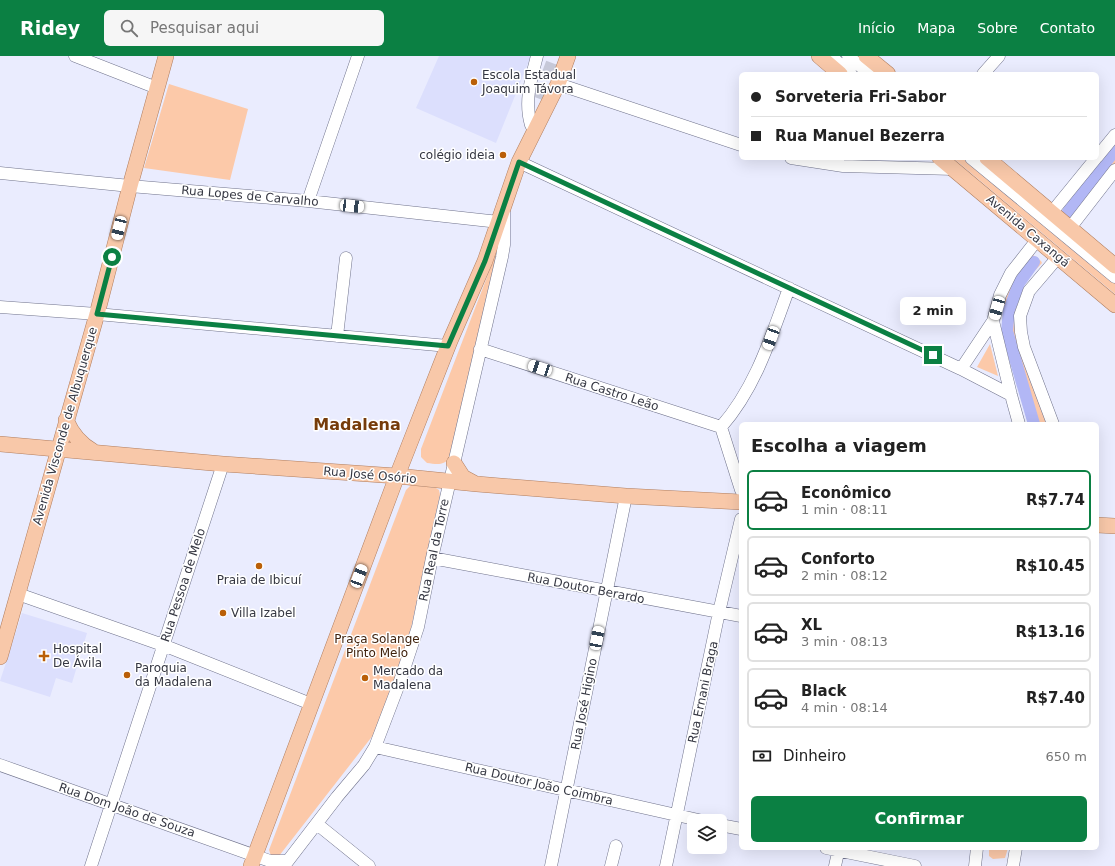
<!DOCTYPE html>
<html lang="pt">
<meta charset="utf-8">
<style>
:root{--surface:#fff;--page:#f6f6f6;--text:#222;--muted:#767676;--line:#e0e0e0;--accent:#0b8043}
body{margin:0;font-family:"DejaVu Sans",sans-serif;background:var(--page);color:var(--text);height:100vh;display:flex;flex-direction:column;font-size:15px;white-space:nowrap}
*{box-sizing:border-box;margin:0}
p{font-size:13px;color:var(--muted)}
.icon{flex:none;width:22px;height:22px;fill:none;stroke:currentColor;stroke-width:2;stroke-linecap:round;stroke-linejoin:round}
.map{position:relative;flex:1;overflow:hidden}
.panel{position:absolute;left:739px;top:366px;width:360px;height:428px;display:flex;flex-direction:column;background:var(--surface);border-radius:6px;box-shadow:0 4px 16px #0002}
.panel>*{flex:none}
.banner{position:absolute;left:739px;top:16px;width:360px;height:88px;border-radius:6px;box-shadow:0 4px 16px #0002;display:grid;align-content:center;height:88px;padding:0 12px;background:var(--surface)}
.tools{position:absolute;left:687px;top:758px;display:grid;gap:8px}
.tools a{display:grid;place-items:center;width:40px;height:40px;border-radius:6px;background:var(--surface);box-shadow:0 4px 16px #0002;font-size:20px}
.end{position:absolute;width:18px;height:18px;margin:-9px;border:5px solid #0b8043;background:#fff;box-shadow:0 0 0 2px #fff}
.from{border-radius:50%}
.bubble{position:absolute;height:28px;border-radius:6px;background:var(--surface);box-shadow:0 4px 16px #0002;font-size:13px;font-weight:700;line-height:28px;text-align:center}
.car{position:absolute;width:12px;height:24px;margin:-12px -6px;border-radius:5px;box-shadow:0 0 3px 1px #0007;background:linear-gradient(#fff 24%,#345 0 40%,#fff 0 76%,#345 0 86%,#fff 0)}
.banner b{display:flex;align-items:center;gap:14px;height:38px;font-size:15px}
.banner b+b{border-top:1px solid var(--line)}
.banner i{width:10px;height:10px;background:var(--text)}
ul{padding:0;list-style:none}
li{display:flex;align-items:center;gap:12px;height:60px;margin:0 8px 6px;padding:0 4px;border:2px solid var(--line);border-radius:6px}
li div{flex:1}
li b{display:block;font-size:15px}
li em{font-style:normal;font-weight:700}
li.on{border-color:var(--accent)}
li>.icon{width:36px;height:36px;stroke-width:1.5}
h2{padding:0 12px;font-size:18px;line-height:48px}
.pay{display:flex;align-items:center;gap:10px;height:44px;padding:0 12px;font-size:15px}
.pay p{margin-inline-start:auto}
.primary-button{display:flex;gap:8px;margin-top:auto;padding:8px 12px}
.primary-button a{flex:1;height:46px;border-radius:6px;background:var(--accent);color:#fff;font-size:16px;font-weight:700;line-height:46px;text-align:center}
header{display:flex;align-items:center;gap:24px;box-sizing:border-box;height:56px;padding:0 20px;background:var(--accent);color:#fff}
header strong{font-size:19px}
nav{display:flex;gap:22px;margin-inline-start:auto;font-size:14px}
.search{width:280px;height:36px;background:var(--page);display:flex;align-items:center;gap:10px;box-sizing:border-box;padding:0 14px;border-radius:6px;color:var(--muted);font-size:15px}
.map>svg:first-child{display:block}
.built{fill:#dcdffd}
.green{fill:#fcc9a9}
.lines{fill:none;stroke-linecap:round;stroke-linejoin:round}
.canal{stroke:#b2b7f5;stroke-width:12}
.major-tunnel{stroke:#c6c8d8;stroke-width:15;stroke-dasharray:15 8;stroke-linecap:butt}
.minor-casing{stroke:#70738c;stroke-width:13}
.major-casing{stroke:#b17e5f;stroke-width:16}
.minor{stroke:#fff;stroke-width:12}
.major{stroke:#f8c8a9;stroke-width:15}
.route{stroke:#0b8043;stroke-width:5}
.poi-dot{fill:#ba5f07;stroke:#fff;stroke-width:1.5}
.labels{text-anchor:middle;stroke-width:3;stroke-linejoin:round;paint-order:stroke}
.poi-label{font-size:12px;fill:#353742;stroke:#fff;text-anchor:start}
.street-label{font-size:12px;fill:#353742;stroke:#fff}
.park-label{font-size:12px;fill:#40220d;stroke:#fff}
.district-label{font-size:16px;font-weight:bold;fill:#763c0a;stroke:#fff}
</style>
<header>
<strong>Ridey</strong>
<div class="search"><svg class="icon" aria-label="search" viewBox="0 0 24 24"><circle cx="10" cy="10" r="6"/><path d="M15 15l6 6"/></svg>Pesquisar aqui</div>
<nav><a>Início</a><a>Mapa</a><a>Sobre</a><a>Contato</a></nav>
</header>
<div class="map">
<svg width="1115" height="810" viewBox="0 0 1115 810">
<rect width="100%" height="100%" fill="#eaecfe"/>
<!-- built -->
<path class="built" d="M439,0H531L496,87L416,52Z
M22,557L87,577L72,627L56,622L50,641L0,625Z"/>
<!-- green -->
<path class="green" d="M169,28L248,53L230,124L144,112Z
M1115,96V110L1071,164L1063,157Z
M953,102H967L1115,225V238Z
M502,182L449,402C444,410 436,408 427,407L421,401V393Z
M1033,199L1041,205L1042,207L1024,226L1018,241L1014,264L1019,295L1047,368H1030L1004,274L1003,253L1006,240L1012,228Z
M990,288L998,320L977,311Z
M411,429L436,432L439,434L440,439L406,595L374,678L279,800H271L269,794L406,434Z
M989,792H1008L1005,802L993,803L989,800Z"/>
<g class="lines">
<!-- canal -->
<path class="canal" d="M1068,156L1115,94
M1034,206L1019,227L1009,254L1007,275L1034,368"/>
<!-- major-tunnel -->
<path class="major-tunnel" d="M540,43L556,0"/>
<defs>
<path id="minor" d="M75,0L157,32
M848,0L870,18
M833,2L851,18
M983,18L999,0
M558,28L741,89
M531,69C524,46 531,23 537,0
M1097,101L1115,79
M791,102L843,110L953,113
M971,102L1115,221
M519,106L961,313L1011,339
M0,117L130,130L308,145L499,166
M308,145L358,0
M1052,156L1096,102
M1070,172L1115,114
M0,251L97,258L448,290
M337,280L346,202
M480,293L721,371
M961,313L993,265
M1019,368L1011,339L993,265L1000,239L1011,217L1037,184
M1053,368L1024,291L1021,276L1020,260L1029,235L1058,201
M721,371C756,331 771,281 789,232
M721,371L741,434
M432,502L741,560
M18,538L163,589L311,648
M375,691L703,765
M0,709L270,805H288
M317,768L369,810
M720,769L741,773
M826,792L915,810
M91,810L223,408
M284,810L337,741L364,709L375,691L399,628L418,571L432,502L502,201L504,189V157
M551,810L626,440
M611,810L616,790
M666,810L719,556L741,463
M835,810L839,792
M975,810L977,792
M1013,810L1016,792"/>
<path id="major" d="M819,0L840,18
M866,0L888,18
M940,102L1115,249
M987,102L1115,210
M66,364C72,378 80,388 93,395
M0,388L223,408L397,420L477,428L626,440L741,446
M454,407L463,421L476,428
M1097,469L1115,470
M0,601L97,258L130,130L166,0
M251,810L397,420L450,285L485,205L519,106L558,28L568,0"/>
</defs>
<!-- minor casing -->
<use href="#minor" class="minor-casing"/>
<!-- major casing -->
<use href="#major" class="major-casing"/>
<!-- minor -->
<use href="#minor" class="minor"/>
<!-- major -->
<use href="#major" class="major"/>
</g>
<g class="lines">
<!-- route -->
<path class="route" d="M112,201L97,258L448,290L485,205L519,106L933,299"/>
</g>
<!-- markers -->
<g class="poi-dot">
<circle cx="474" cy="26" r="4"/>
<circle cx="503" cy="99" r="4"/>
<circle cx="259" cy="510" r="4"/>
<circle cx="223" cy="557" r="4"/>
<path d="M42 594h4v4h4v4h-4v4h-4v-4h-4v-4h4z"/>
<circle cx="127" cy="619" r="4"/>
<circle cx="365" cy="622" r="4"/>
</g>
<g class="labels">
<!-- poi labels -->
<g class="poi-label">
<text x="482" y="23">Escola Estadual<tspan x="482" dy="14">Joaquim Távora</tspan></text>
<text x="495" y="103" text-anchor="end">colégio ideia</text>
<text x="259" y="528" text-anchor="middle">Praia de Ibicuí</text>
<text x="231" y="561">Villa Izabel</text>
<text x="53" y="597">Hospital<tspan x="53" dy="14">De Ávila</tspan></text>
<text x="135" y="616">Paroquia<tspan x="135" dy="14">da Madalena</tspan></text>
<text x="373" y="619">Mercado da<tspan x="373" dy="14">Madalena</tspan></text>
</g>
<!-- street labels -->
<g class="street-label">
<text transform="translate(250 140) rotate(5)" y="4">Rua Lopes de Carvalho</text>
<text transform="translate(1028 175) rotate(40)" y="4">Avenida Caxangá</text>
<text transform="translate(612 336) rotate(18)" y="4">Rua Castro Leão</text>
<text transform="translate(65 370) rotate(-74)" y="4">Avenida Visconde de Albuquerque</text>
<text transform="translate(370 419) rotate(5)" y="4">Rua José Osório</text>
<text transform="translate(434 494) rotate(-78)" y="4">Rua Real da Torre</text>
<text transform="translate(183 529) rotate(-72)" y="4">Rua Pessoa de Melo</text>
<text transform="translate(586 532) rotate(11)" y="4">Rua Doutor Berardo</text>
<text transform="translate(703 636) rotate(-78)" y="4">Rua Ernani Braga</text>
<text transform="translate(584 648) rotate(-79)" y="4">Rua José Higino</text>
<text transform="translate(539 728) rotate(13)" y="4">Rua Doutor João Coimbra</text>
<text transform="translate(127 754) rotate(19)" y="4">Rua Dom João de Souza</text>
</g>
<!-- park labels -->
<g class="park-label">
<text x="377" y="587">Praça Solange<tspan x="377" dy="14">Pinto Melo</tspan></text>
</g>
<!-- district labels -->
<g class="district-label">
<text x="357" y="374">Madalena</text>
</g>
</g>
</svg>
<div class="tools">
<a><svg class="icon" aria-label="layers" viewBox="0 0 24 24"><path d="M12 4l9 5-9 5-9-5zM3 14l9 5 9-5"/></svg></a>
</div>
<i class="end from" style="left:112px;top:201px"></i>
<i class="end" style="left:933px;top:299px"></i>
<div class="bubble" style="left:900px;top:241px;width:66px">2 min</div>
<i class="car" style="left:352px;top:150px;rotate:96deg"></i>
<i class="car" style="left:119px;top:172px;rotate:194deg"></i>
<i class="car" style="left:997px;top:252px;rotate:196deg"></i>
<i class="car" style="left:771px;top:282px;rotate:200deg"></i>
<i class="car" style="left:540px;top:312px;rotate:288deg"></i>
<i class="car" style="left:359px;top:520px;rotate:21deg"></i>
<i class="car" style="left:597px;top:582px;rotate:11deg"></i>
<div class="banner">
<b><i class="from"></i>Sorveteria Fri-Sabor</b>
<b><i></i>Rua Manuel Bezerra</b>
</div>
<section class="panel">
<h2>Escolha a viagem</h2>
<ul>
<li class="on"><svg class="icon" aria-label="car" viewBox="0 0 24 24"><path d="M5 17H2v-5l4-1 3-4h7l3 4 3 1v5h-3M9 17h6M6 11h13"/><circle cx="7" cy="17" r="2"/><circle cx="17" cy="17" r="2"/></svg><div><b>Econômico</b><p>1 min · 08:11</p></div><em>R$7.74</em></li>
<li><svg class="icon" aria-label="car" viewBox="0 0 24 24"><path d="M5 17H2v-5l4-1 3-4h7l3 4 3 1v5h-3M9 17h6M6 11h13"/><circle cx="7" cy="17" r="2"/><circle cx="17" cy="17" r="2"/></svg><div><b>Conforto</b><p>2 min · 08:12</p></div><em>R$10.45</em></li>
<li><svg class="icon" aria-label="car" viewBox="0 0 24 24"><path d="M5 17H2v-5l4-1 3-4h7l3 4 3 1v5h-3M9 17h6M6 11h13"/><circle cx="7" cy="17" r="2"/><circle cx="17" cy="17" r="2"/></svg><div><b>XL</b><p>3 min · 08:13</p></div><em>R$13.16</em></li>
<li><svg class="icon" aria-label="car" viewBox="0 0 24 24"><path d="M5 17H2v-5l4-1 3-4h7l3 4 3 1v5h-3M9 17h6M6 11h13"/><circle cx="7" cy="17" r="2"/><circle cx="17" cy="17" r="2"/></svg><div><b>Black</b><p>4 min · 08:14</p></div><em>R$7.40</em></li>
</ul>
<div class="pay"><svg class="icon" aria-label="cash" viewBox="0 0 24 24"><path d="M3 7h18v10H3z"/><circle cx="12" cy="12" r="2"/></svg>Dinheiro<p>650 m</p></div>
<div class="primary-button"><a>Confirmar</a></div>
</section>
</div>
